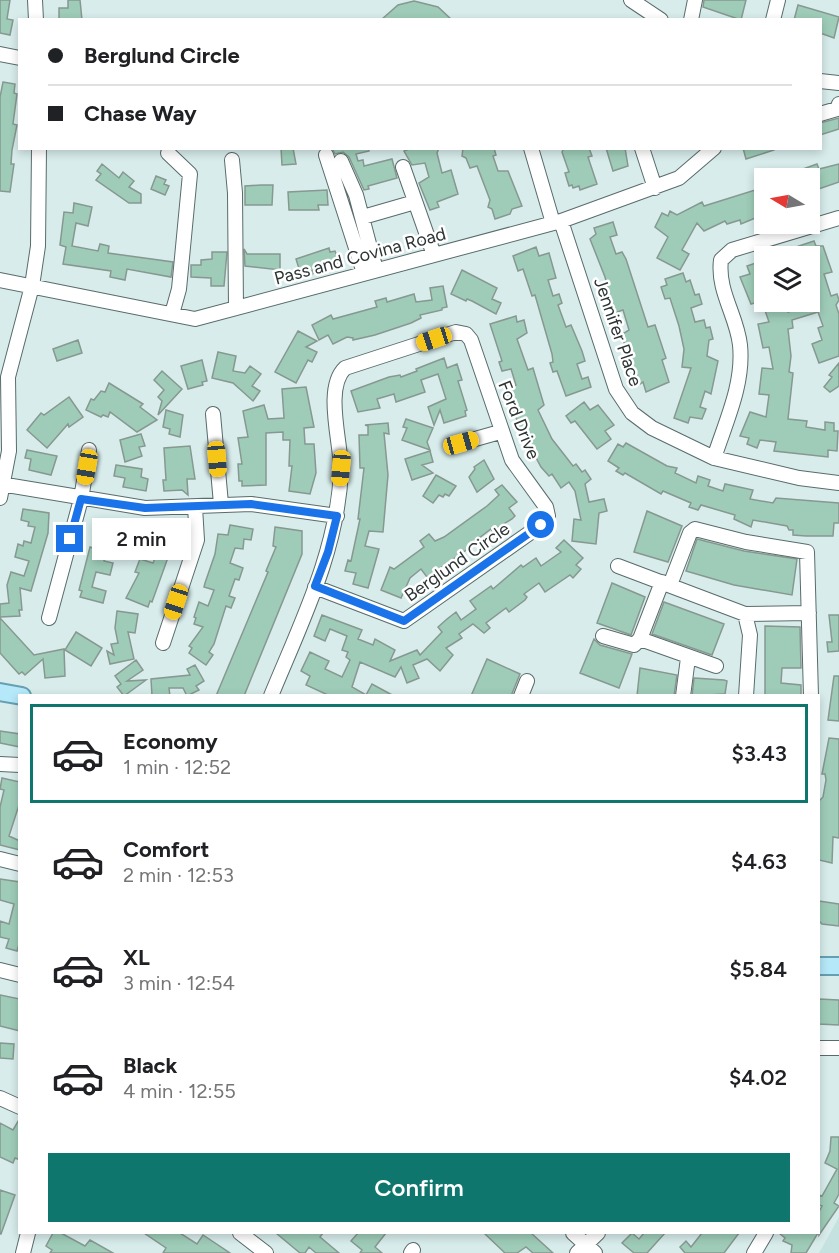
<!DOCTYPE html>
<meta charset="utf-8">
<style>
:root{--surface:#fff;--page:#f2f2f2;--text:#202124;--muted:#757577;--line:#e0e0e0;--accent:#0f766e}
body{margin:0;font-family:Figtree,sans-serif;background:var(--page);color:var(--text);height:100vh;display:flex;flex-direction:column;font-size:22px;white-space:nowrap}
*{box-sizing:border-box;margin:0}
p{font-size:20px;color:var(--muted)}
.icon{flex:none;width:33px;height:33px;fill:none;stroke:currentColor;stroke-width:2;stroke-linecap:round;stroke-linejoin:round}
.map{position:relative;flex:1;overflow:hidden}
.side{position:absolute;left:18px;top:694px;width:802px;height:540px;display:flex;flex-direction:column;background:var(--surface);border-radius:0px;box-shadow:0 3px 9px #0003}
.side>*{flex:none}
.banner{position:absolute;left:18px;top:18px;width:804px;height:132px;border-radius:0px;box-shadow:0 3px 9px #0003;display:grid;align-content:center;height:132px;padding:0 30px;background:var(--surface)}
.needle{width:39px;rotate:280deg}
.fabs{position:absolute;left:754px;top:168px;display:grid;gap:12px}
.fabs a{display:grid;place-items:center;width:66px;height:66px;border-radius:0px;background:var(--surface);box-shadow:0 3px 9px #0003;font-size:30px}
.end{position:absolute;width:27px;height:27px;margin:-14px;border:8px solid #1a73e8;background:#fff;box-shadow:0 0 0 3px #fff}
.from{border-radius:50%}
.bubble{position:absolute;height:42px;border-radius:0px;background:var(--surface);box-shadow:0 3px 9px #0003;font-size:20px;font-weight:600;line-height:42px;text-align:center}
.car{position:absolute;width:18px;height:36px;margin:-18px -9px;border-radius:8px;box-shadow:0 0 4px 2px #0007;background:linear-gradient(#f5c518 24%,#345 0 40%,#f5c518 0 76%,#345 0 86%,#f5c518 0)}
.banner b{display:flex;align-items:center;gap:21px;height:57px;font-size:22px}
.banner b+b{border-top:2px solid var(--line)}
.banner i{width:15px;height:15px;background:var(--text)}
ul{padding:10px 0 0;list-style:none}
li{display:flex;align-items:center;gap:18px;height:99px;margin:0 12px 9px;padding:0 18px;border:3px solid transparent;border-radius:0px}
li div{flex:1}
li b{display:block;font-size:22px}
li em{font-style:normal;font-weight:600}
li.current{border-color:var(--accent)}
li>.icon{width:54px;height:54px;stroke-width:1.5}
.button{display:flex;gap:12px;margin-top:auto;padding:12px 30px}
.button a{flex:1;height:69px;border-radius:0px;background:var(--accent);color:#fff;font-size:24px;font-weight:600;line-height:69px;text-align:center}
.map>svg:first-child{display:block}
.built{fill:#c5e2e1}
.building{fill:#9eccb8;stroke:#879890;stroke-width:1.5}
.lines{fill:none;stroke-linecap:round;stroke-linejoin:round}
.minor-casing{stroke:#596b6b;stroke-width:16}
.major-casing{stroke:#659fb1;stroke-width:20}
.minor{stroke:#fff;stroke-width:14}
.major{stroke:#b5e8f9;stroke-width:16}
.route{stroke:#1a73e8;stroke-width:8}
.labels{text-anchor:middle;stroke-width:5;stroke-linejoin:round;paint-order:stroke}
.street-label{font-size:18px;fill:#2c3434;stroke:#fff}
</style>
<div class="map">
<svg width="839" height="1253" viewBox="0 0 839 1253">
<rect width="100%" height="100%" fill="#d8ecec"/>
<!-- built -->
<path class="built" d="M839,1217V1253H819Z"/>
<!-- building -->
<path class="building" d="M0,0H10L7,19L13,20L10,35L0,33Z
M68,0H80L82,20L59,19V8H68Z
M704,0H746L741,20L703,7Z
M414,1L438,7L452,20H381L398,5Z
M798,5L839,17L834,38L820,33V20H794Z
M3,82L15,84L14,93L17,94L13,124L17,125L12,150L11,164H14L10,192L0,191V97Z
M839,118V129L820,135V123Z
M281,148H293L296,164L282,165Z
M332,148H368L369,151L356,154L358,161L363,160L364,166L392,159L397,178L368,186L369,189L364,190L349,157L343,152L335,154Z
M411,148H439L437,153L442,173L451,170L458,194L437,202L439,207L430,210L419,183L429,177L425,163L412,165L404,151Z
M463,148H494L496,155L493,156L498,171H508L522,206L512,209L510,214L495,219L492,209L488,207L490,200L477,166L470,168L466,158L462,156Z
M564,148H589L592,156L588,157L597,184L580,190L579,186L573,188L572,185L569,186L565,173L569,172L562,152Z
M606,148H625L628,166L613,171Z
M743,148H774V150L746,159Z
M102,164L119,178L123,172L134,181L129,187L141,194V203H129L96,180L101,174L97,171Z
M817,164L819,169L839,164V182L810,192V178H806L803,169Z
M156,176L166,180L164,184L169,186L165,195L151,189Z
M261,185H273L272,205H245V186Z
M765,187V214L741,224L740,220L727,224L725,221L704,231L697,223L682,250L689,254L680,270L657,258L668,237L655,227L662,213L668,216L670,211L677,215L702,202L704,206Z
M327,190L328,205H318L319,210H289L288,192Z
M74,203L92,207L88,226L76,223L72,246L98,251L100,244L109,246L108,253L173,262L171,277L127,269L125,280L110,277L111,271L63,264L66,247L60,245L64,212L73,213Z
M613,222L617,235L610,237L616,254L622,252L626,259L648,327L655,325L666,358L662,360L669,382L646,392L643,382L640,384L621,335L629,330L623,310L614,313L605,277L590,239L596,234L594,228Z
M814,241L816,246H823L832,272L824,274L831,296L837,294L839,300L836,305L839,314V356L819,363L812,344L822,340L818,328L823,326L818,312L792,320L793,328L788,329L791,356L789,372L793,373L788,419L807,421L806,427L825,430V422L834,423V431H838L837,451L828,450V457L774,451L776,442L760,440L757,448L747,444L749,438L740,436L750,412L766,417L769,395L759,394L762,368L773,369L769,347L763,348L758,324L769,322L762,302H780L782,310L787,309L788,312L810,305V256H799L796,247Z
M536,247L539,256L549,253L556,278L548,280L553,296L559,294L562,303L558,305L566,327L571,325L582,351L585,361L577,364L582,379L588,377L591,387L566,396L557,371L553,372L550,363L553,362L552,354L535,295L532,296L523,269L518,271L513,256Z
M329,248L330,252L335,251L339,262L312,274V271L301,275L296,259Z
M244,249L247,254H280V270L245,266Z
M212,252H227L224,286H211V278L191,277V265H201V260L212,259Z
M765,260V300L751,304L740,277L750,274L747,266Z
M462,270L497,288L492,299L501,303L496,314L472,301L467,299L466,301L451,294Z
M683,273L686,282L690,280L695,295L699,294L702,304L691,308L695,322L704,320L706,328L710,327L713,339L709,340L707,356L718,361L711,394L705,391L700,407L706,409L702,419L690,417L688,423L674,418L691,368L682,367L684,349L679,326L670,298L665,299L661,287L667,285L665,279Z
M443,286L447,307L442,308V310L420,315L421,318L411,323L375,335L353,340V338L347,337L333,344L328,335L319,340L312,325L331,315L333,319L377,307L375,301L386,298L387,302L414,294L416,302L432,300L430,288Z
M516,316L517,322L524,320L527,333L517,339L528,370L533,368L544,405L538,410L552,439L573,466L576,464L582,472L585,470L591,479L585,484L589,502L604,499L607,511L599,513L596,544L572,541L574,519L581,520L575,491L569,482L561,488L552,474L549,476L541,467L519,426L506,389L516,385L511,369L502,371L499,362L502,361L490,324Z
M298,331L317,341L306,347L317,352L312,362L308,360L296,383L275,372Z
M78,340L82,353L57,361L53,349Z
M218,352L236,356L233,371L245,373L250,366L261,374L252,386L260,391L253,401L233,383L212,378Z
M444,358L447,368L457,364L462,380L458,381L467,410L465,411L466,416L444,423L440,410L434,425L428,407L446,399L438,374L421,380L425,392L396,402L394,394L377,399L380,408L358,412L351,391L389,377L400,375L401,377L417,371L416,369Z
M202,360L207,381L202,382L203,385L188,389L181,366Z
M839,363V386L830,392L824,387L832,377L829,375Z
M162,371L182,389L158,415L162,401L158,397L164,390L154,380Z
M109,383L143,404L140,407L157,420L137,432L110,412L108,417L103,415L101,417L86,410L91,399L94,400L101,391L105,392Z
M306,387L314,427L304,428L305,444H314L316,473L310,494L289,491L292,466H289L290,440H283V432L266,433V485L242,486V481H239L238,464H242L238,438L248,437L243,411L264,405L268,419L284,418L282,389Z
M69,397L83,417L69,427L68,424L47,448L27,430L41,413L44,415Z
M584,402L590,410L598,405L614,425L605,431L611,439L597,449L575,421L571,423L566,416Z
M166,410L183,415L180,437L169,434L170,429L163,427Z
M406,419L433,428L427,442L430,450L402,440L407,428L403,427Z
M388,423L389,434L384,433L388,475L383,532L369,531L365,546L379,549L368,588L353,584L356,573L345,571L348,560L351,561L360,519H358L364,468H360L359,435H368V426L365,425Z
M141,434L145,446L139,447L142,456L125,462L120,440Z
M626,443L667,466L677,468L675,473L696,483L698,476L710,480L708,486L723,491L725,484L753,490L750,499L773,503L776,498L839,503V523H834L833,536H806L793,535V530H789L787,526L753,520L751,527L734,519L735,515L701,505L698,510L689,507L691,503L663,491L661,494L625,473L623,475L616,471L619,468L608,461L618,444L623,447Z
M190,446L195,479H187L188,495L182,490L164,491L163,480H166L164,448Z
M27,450L57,456L51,475L29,470L31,459L25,458Z
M430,451L433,462L422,465L433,473L412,480L405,459Z
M484,460L494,479L477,492L469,477L475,469L474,467Z
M116,465L142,469L141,477L148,479L146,491L123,487L125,478L114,476Z
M436,475L456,486L449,496L445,494L443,497L439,495L433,503L423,496Z
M502,485L517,502L509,508L515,516L512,519L492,531L491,529L474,542L475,544L427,577L421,569L410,578L401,598L381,590L390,567L394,569L424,547L420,541L429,534L435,541L444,537L487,506L499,495L495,490Z
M23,509L49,513L48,533L31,591L20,588L22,610H19L20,616L0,617V604L9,603L7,585L11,572L24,576L29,561L15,557L18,544L23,546L24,541L31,543L35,527L28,526L29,522L21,520Z
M647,511L682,526L668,562L634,552Z
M103,522L124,528L121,540L116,538L114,544L95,543L107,547L104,561L113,563L110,575L96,572L92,587L106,591L103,603L80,597L82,591L79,590L90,547L93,548L99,526L102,527Z
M230,525L253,529L251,540L244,539L243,549L235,548L230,563L243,568L239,580L235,579L229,596L235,598L231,608L226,606L214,644L209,652L213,655L206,665L189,653L192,648L189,646L203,627L194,624L196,618L194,617L199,602L208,606L214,590L204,587L205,583L215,554L218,534L228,535Z
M275,527L302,531V554L244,696H216L268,572L266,571L276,547L273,546Z
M145,528L169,529V534H171V549L152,602L150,601L148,607L126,598L139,573L135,572L140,559L153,563L160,545L148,544V541H144Z
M697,539L744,551L797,559L792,595L734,585L686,571Z
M564,540L583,558L576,565L581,569L573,578L570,575L545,592L539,583L524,594L527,597L525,600L509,612L506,608L486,623L490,628L484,633L473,624L459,634L462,638L446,648L453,655L440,671L427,659L413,665L419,678L407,683L401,667L395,677L360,662L352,687L366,695L372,684L394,696H330L306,685L310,676L301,671L310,652L329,661L325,669L342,677L350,660L346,657L348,652L342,650L347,636L330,629L325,641L314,636L322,615L362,630L358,639L373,645L375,639L395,650L390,661L417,650L420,655L442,632L438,627L447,619L456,612L461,620L476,609L470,601L491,586L493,589L521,565L523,567L536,558L541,566L561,552L556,548Z
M612,583L645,597L631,635L597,623Z
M664,602L724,624L712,655L652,634Z
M117,611L138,614L135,633L128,632L134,659L110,664L107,651L114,655L111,644L118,643L115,628Z
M829,615H839V651L828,652L827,642H832Z
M0,618L34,655L64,649L65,676L45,678L43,659L25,675L22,672L19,674L0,653Z
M765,626L800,627L801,668H782L781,683L801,685V696H765Z
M76,632L102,648L91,666L65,650Z
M594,639L600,645L632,654L619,688L580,673Z
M487,659L520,674L511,696H471Z
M136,660L143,670L127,681L146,680L124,696L117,687L121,684L115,676Z
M195,665L204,681L196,686L199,690L187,696L183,688H169L170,696H152L151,679L190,675L187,669Z
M640,668L677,675L674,696H637Z
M834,676H839V721L828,720Z
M694,678L724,680L727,681L725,694L692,696Z
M0,731L20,734V747L0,743Z
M829,738L839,739V838L833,837L832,863L819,860V801L823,797L826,780L825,774H822Z
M2,778L20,782V802L9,836L20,841V850L0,845V807L4,790L0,789Z
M0,879L20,882V941L17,951L6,948L9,939L0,937V921L9,924L14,904L0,900Z
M819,901L839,904V926L822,924L819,921Z
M0,995L20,999V1031L0,1026Z
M819,999L839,1000V1025L819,1024Z
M0,1043L14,1044L13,1059L0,1058Z
M20,1118V1160L15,1158L13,1163L0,1157V1123L13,1130Z
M831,1137H839V1194L834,1203L839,1206L819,1235V1212L822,1206L819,1205V1195L822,1196L837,1169L825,1163L830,1151Z
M0,1190L15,1195L1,1234H0Z
M53,1233H61L85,1246L90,1240L113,1253H50L52,1250L46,1246Z
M144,1233H180L197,1244L203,1235L230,1253H163L166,1248Z
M276,1233H323L320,1237L339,1253H316L309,1247L305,1253H300Z
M358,1233H386L375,1247L382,1253H360L362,1250L351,1241Z
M484,1233H531L553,1253H533L526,1247L517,1253H505Z
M632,1233L639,1239L644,1233H665L647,1253H634L622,1243Z
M702,1233H739L724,1253H685L680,1247L686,1241L691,1247Z
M779,1233H818L806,1253H791L792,1245L783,1241L785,1238Z"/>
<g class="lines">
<defs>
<path id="minor" d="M35,0L36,20
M631,0L661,20
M691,20L695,0
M773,20L778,0
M0,54L20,58
M820,81L839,83
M820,114L837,109L839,104
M531,148L553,223
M642,148L655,188
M168,153L190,174L179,289L172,314
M326,155L364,273
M232,160L235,193L236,308
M341,161L356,195L376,270
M403,167L434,255
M363,217L415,202
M561,221L616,389L632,413L652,428L714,458L799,478L839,483
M0,280L195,319L561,221L679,178L714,148
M213,414L221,504
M461,443L500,432
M714,458C726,421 744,384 740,345C737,316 717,291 721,260L732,250L839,218
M0,484L145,508L251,504L337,516
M0,498L9,451L8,377L32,286L38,246L39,148
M618,566L745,614L809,613
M670,585L690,533L695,529L746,542L807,552L811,696
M745,614L750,635L746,696
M49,618L81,499L89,450
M603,636L634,645L640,639L662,582
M640,639L716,666
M163,643L197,540L195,507
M271,696C301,623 338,550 341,470C341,442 324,388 345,368L456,332L466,334L471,340L512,460L546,507L548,516L541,525L404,621L315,587
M521,696L527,681
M683,696L688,658
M0,764L20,765
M0,859L20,864
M0,970L20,975
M819,1048H839
M0,1098L20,1107
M240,1233L266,1253
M573,1233L595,1253
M23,1253L28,1233
M411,1253L413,1250
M577,1253L598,1233
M754,1253L766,1233"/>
<path id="major" d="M0,692L22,696
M819,966H839"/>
</defs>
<!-- minor casing -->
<use href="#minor" class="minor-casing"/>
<!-- major casing -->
<use href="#major" class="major-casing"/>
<!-- minor -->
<use href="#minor" class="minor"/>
<!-- major -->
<use href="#major" class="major"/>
</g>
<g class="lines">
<!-- route -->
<path class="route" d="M70,539L81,499L145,508L251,504L337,516L328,552L315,586L404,621L541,525"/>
</g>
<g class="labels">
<!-- street labels -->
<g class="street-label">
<text transform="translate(360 256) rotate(-15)" y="6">Pass and Covina Road</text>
<text transform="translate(618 332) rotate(71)" y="6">Jennifer Place</text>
<text transform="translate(519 420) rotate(68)" y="6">Ford Drive</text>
<text transform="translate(457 562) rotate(-35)" y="6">Berglund Circle</text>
</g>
</g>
</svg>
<div class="fabs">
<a><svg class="needle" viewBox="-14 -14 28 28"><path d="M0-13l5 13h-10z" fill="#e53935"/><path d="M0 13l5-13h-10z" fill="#757577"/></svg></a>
<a><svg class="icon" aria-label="layers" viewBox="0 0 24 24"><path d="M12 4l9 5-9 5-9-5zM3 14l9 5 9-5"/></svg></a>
</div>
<i class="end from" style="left:541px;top:525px"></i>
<i class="end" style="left:70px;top:539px"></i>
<div class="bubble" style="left:92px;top:518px;width:99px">2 min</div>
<i class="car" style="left:434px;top:339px;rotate:252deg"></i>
<i class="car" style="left:461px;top:443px;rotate:74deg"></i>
<i class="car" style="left:217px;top:459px;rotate:175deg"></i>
<i class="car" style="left:87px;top:467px;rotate:190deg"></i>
<i class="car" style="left:341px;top:468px;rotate:185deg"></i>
<i class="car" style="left:176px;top:602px;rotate:198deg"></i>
<div class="banner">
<b><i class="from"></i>Berglund Circle</b>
<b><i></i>Chase Way</b>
</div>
<section class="side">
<ul>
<li class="current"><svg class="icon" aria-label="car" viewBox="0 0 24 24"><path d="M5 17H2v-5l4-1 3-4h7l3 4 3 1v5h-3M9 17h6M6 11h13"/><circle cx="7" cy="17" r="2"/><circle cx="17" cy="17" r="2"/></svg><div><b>Economy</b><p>1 min · 12:52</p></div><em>$3.43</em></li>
<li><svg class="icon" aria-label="car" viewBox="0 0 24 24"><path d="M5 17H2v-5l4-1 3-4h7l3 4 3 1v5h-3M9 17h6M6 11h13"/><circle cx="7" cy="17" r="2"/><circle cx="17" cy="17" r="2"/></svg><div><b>Comfort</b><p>2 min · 12:53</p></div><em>$4.63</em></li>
<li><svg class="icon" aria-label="car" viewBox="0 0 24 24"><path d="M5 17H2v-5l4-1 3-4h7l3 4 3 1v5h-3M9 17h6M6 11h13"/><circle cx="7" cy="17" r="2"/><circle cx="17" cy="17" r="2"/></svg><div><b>XL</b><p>3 min · 12:54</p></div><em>$5.84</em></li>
<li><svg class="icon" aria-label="car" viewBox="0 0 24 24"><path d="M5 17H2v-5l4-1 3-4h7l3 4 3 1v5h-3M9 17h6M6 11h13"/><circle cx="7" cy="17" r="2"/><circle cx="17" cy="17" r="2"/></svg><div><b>Black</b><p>4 min · 12:55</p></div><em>$4.02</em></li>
</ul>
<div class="button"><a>Confirm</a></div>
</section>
</div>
